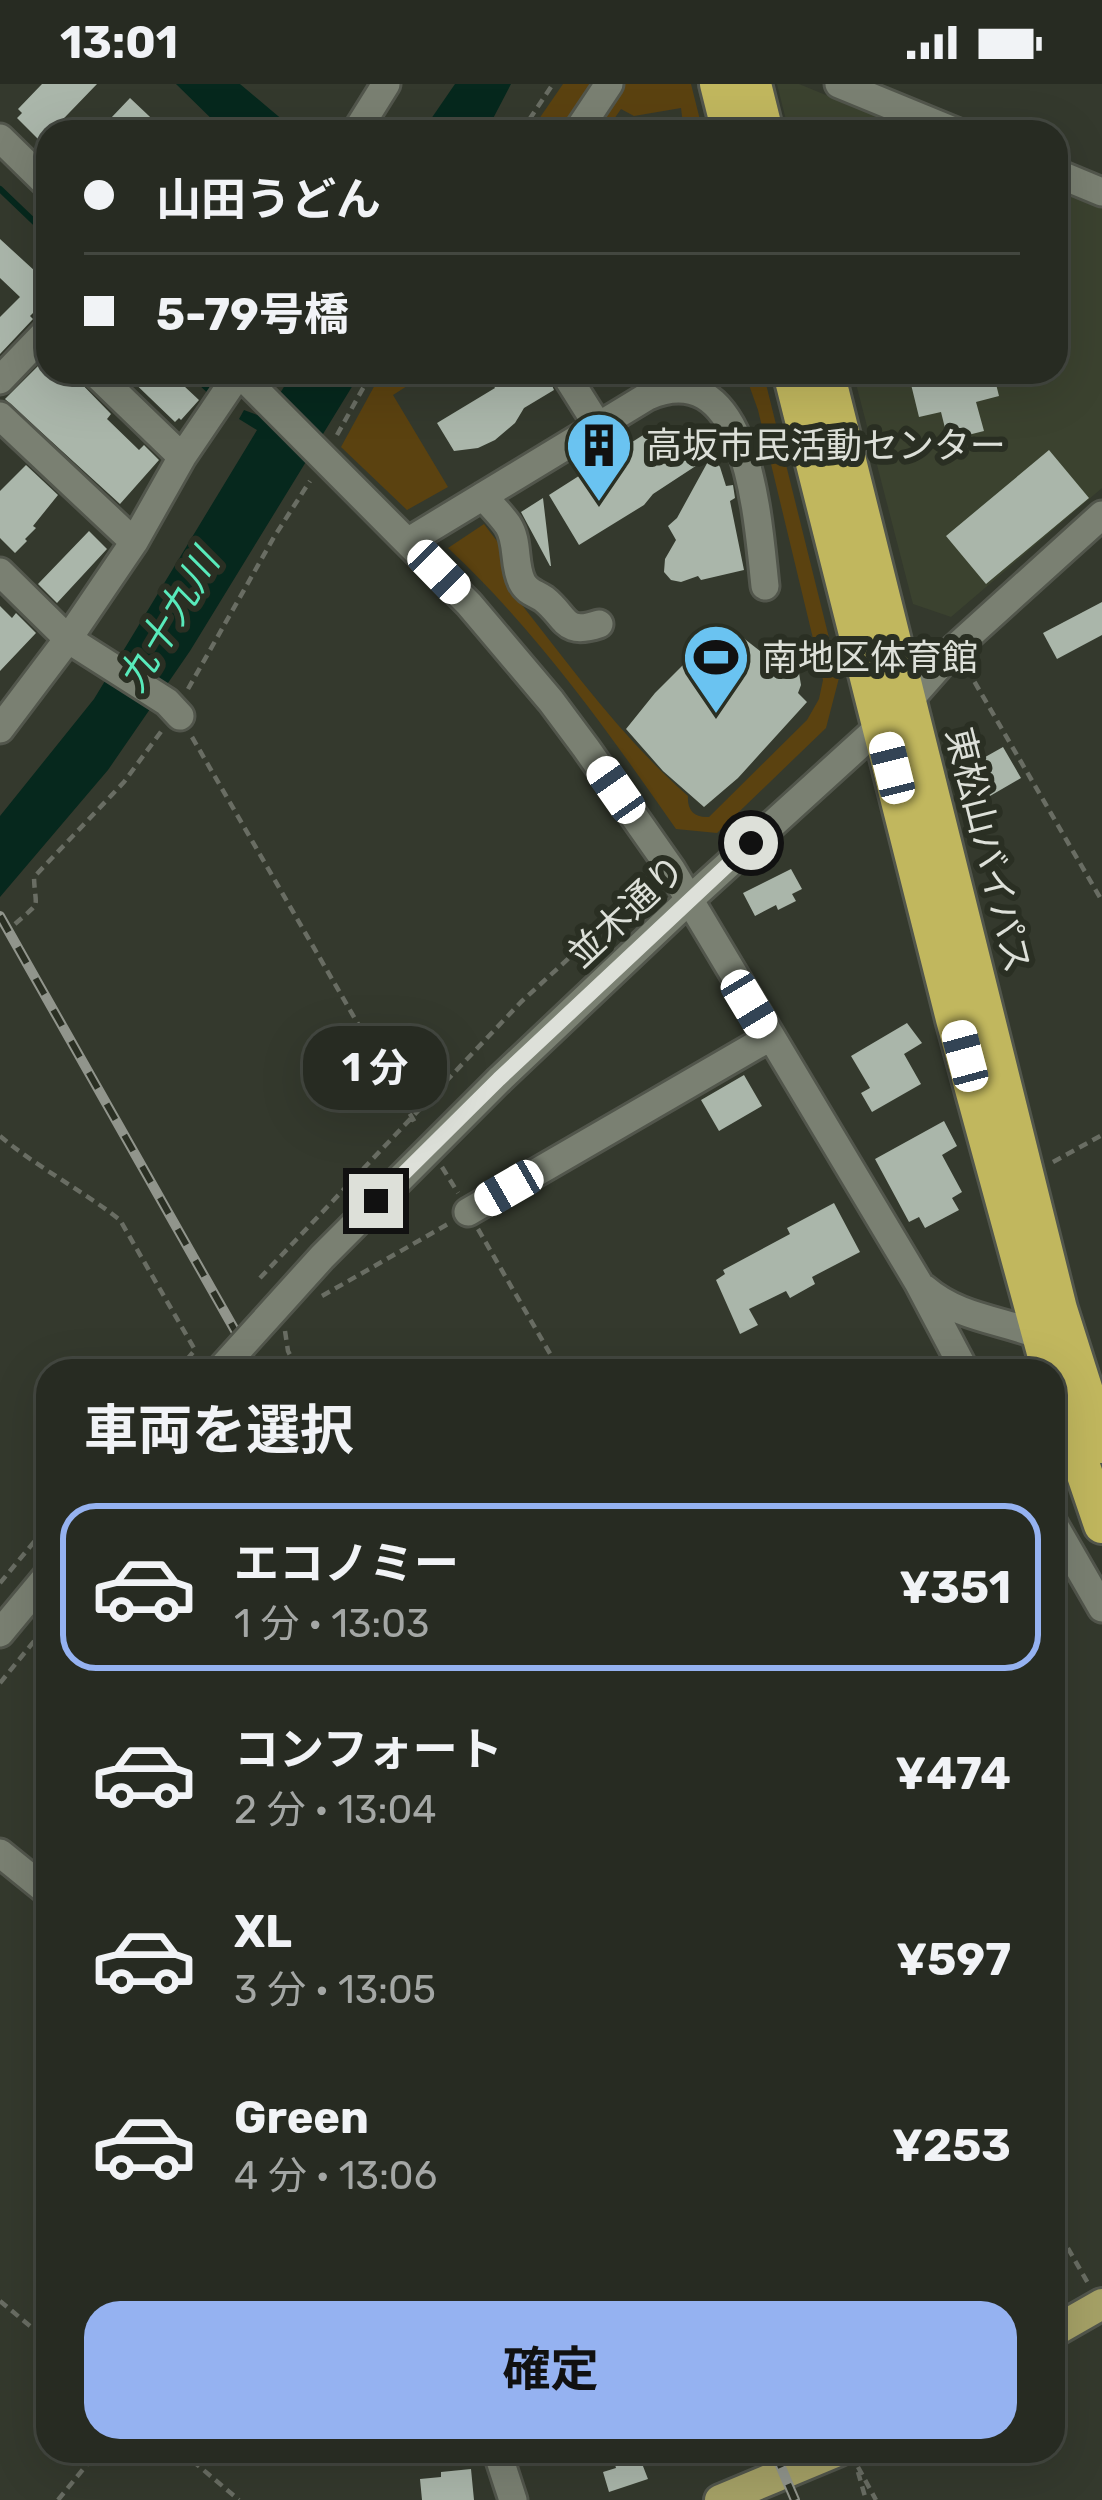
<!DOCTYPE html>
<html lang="ja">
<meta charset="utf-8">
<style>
:root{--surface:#272b22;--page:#2f332a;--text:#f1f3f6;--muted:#a4a7a5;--line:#434740;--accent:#95b2f1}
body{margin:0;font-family:Rubik,"Noto Sans JP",sans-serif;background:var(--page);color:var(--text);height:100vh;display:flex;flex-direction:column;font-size:45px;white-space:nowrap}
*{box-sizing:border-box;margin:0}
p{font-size:39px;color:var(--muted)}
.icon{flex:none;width:66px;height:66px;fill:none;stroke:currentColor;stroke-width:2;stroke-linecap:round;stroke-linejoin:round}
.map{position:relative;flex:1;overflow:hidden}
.sheet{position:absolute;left:36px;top:1275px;width:1029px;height:1104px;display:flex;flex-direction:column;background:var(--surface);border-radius:36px;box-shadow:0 12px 48px #0002,0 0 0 3px var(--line)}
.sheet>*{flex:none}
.guide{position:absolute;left:36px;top:36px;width:1032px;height:264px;border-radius:36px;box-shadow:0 12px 48px #0002,0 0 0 3px var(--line);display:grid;align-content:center;height:264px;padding:0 48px;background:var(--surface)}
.end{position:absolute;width:54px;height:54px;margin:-27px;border:15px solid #dde0d9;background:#111;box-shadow:0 0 0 6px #111}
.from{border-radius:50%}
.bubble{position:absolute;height:84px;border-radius:36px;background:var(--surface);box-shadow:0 12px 48px #0002,0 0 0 3px var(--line);font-size:39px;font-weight:700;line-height:84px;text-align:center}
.car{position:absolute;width:36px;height:72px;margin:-36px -18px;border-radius:15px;box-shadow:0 0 9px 3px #0007;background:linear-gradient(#fff 24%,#345 0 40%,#fff 0 76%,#345 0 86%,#fff 0)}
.guide b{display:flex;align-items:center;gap:42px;height:114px;font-size:45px}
.guide b+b{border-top:3px solid var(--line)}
.guide i{width:30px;height:30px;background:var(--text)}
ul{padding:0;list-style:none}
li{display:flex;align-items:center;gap:36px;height:168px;margin:0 24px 18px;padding:0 24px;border:6px solid transparent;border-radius:36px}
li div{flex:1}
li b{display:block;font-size:45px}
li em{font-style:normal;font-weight:700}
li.active{border-color:var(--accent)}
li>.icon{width:108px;height:108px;stroke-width:1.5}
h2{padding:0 48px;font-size:54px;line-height:144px}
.cta{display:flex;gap:24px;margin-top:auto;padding:24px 48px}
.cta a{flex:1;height:138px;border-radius:36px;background:var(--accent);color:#111;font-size:48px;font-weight:700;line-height:138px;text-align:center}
.status{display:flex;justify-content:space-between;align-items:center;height:84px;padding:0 60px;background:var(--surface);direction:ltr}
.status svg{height:33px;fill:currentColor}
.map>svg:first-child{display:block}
.built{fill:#3b422f}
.green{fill:#5b4210}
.water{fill:#06281d}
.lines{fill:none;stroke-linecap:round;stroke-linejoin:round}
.stream{stroke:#06281d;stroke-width:6}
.building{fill:#aab6aa}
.minor-casing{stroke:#52564c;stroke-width:33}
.major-casing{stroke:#52564c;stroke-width:36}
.highway-casing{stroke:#52564c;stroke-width:42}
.path{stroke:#696d63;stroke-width:4.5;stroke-dasharray:9 6;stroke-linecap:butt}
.minor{stroke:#7a8072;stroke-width:27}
.major{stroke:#a5a166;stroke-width:30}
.highway{stroke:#c1b75e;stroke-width:36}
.rail-casing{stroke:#91958c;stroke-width:10}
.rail{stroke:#2a2f23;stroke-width:6;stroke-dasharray:18;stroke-linecap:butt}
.minor-bridge-casing{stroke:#52564c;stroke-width:33;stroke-linecap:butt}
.minor-bridge{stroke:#7a8072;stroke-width:27}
.route{stroke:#dde0d9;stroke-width:15}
.labels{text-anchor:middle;stroke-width:12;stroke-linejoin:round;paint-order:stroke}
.poi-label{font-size:36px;fill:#dde0d9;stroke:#2a2f23;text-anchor:start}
.street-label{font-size:36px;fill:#dde0d9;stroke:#2a2f23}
.water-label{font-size:39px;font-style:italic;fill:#58eabb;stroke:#2a2f23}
</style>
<div class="status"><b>13:01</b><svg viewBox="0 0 49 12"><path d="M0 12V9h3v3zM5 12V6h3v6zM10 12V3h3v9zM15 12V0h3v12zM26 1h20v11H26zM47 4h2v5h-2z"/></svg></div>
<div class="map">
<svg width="1102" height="2416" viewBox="0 0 1102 2416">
<rect width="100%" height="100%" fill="#34392d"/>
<!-- built -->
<path class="built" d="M777,0H799L916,48H789Z
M1056,106L1102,124V404L951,533L913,520L853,288H1056Z"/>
<!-- green -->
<path class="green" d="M563,0H594L563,48H530Z
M622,0H691L703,48H684L681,24L634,32L621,25L605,48H587Z
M382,288H429L393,311L448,403L407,426L341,363Z
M740,288H763L839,594L826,644L717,749L676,745C607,646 536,546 448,464L484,440L506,469L509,500L515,512C570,582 621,653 688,712C687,726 694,734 709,733L807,636L819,615L823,596L758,326L749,301Z"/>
<!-- water -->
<path class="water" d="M176,0H240L297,48H225Z
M455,0H511L486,48H422Z
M293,288H361L190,567L108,686L0,813V732L94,615L257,346L239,335L244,326L265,334Z"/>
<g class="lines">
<!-- stream -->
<path class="stream" d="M0,105L48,151
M190,288L212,309"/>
</g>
<!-- building -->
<path class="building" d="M42,0H97L41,58L17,34L22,29L18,25Z
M130,14L166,48H125L111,34Z
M0,155L48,199V214L30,232L33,235L0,270V233L20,213L0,194Z
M48,272V288H70L111,330L107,335L139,366L144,361L159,376L120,420L5,315Z
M123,288H169L199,316L181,336L179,334L175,338Z
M511,288H546L554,306L524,324L515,339L495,356L478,364L454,367L437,339L495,304L492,299Z
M908,288H993L999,312L976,318L984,347L948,356L941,328L919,333Z
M661,343L681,344L698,353L720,383L726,402L733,401L735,414L730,417L744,486L701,496L698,492L681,498L671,496L664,488L665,475L676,456L668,442L677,434L711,372L653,410L644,421L579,461L549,411L651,346Z
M1049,366L1089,414L986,500L946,452Z
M26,381L58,411L33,442L36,444L25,455L27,457L15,469L0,454V407Z
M543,414L551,482H550L521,428Z
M89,447L107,465L57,519L38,500Z
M1102,518V551L1057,575L1043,549Z
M0,522L12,534L16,529L36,549L0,587Z
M728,542L760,567L794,559L801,601L798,609L807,618L738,694L704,723L663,687L626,645L655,609L691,573Z
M1003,663L1021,694L971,723L955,690Z
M791,785L802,805L792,810L796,817L778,826L776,821L755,832L743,809Z
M907,939L922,959L904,970L921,1000L872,1028L861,1009L870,1004L851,972Z
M744,991L762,1022L719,1047L701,1016Z
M944,1037L957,1062L942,1071L962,1108L952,1114L959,1126L925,1144L919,1133L909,1138L875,1075Z
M834,1119L860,1168L812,1193L815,1200L790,1214L786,1207L749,1225L758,1241L740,1250L716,1196L725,1190L723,1186L790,1150L787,1144Z
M632,2371L635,2379L641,2377L648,2395L609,2408L603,2388L616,2384L614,2377Z
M471,2385L474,2416H422L420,2395L441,2393V2388Z"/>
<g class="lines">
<defs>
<path id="minor" d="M839,0L956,48
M356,48L386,0
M577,48L609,0
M0,54L48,101
M1056,89L1102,108
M94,288L182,373
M238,288L469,520L551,617L586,664L671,785L918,1198L965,1287
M564,288L598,342
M0,296L48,246
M0,332L134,458L182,373L239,289
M483,412C491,421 501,431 508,441C519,458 513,480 522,498C527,508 535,509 544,515C567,533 563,552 599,540
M409,457L648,312C750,268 758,440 765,502
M0,488L68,555L167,618L180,632
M0,645L68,555L134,458
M499,996L688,817L909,616L954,565L1102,431
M468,1128L770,953
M925,1205C961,1236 1007,1236 1049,1255
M1053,1439L1102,1524
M0,1549L48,1491
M0,1769L48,1808
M497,2367L513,2416"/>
<path id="major" d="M1053,2248L1102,2220
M720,2416L838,2367"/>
<path id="highway" d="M718,0L730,48
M753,0L765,48
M791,288L954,935L1050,1287
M826,288L1059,1225L1102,1361
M1053,1297L1102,1441"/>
</defs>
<!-- minor casing -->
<use href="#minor" class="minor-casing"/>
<!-- major casing -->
<use href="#major" class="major-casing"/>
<!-- highway casing -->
<use href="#highway" class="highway-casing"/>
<!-- path -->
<path class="path" d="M521,48L553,0
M337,351L372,288
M967,585L1102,817
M188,605L274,453L310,397
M192,653L417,1042
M15,840C43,815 35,827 34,793L124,698L163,645
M0,1052C38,1084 82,1106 120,1136L195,1266L177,1287
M1053,1078L1102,1051
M442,1083L458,1109
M478,1145L560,1287
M260,1194L521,918L639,810L653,803
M322,1212L448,1140
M285,1247L288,1267L298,1287
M0,1499L48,1441
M0,1599L48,1540
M1053,2138L1089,2201
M0,2217L48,2257
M181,2367L239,2416
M858,2383L876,2416
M858,2388L866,2416
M58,2416L98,2367"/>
<!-- minor -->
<use href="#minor" class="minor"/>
<!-- major -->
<use href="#major" class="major"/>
<!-- highway -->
<use href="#highway" class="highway"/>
<defs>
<path id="rail" d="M0,832L258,1287
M774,2367L795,2416"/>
</defs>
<!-- rail casing -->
<use href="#rail" class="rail-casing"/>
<!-- rail -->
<use href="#rail" class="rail"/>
<defs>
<path id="minor-bridge" d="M219,1287L322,1173L499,996"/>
</defs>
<!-- minor-bridge casing -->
<use href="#minor-bridge" class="minor-bridge-casing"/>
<!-- minor-bridge -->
<use href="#minor-bridge" class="minor-bridge"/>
</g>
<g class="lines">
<!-- route -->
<path class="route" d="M376,1117L499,995L751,759"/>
</g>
<!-- icons -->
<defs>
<symbol id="building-pin" viewBox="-11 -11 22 30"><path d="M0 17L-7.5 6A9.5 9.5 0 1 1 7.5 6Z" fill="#6ac3f1" stroke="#2a2f23"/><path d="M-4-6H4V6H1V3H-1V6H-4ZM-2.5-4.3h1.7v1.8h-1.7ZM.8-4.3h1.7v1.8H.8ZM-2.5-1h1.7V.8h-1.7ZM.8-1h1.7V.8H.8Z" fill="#111"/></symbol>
<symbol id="stadium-pin" viewBox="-11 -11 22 30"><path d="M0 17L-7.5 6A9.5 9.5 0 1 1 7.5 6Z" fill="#6ac3f1" stroke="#2a2f23"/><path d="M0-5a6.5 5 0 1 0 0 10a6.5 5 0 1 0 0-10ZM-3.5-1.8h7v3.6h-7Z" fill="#111"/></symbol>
</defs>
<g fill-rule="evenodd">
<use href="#building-pin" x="561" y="323" width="76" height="104"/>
<use href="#stadium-pin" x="678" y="535" width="76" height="104"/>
</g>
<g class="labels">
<!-- poi labels -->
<g class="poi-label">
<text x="646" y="374">高坂市民活動センター</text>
<text x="762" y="586">南地区体育館</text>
</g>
<!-- street labels -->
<g class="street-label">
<text transform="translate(989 766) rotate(76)" y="13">東松山バイパス</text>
<text transform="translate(626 827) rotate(-43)" y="13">並木通り</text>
</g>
<!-- water labels -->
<g class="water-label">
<text transform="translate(168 536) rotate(-59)" y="14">九十九川</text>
</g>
</g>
</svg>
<i class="end from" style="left:751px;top:759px"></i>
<i class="end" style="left:376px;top:1117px"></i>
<div class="bubble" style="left:303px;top:942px;width:144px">1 分</div>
<i class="car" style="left:439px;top:488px;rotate:136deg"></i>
<i class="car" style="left:892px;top:684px;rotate:346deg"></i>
<i class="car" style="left:616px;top:706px;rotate:325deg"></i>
<i class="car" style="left:749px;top:920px;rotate:149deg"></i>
<i class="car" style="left:965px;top:972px;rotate:345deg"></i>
<i class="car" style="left:509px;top:1104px;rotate:240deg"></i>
<div class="guide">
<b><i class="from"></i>山田うどん</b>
<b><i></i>5-79号橋</b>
</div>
<section class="sheet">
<h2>車両を選択</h2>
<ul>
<li class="active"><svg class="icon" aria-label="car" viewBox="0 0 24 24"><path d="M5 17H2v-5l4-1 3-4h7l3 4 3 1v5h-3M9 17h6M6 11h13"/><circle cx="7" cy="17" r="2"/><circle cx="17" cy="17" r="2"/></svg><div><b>エコノミー</b><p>1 分 · 13:03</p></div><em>¥351</em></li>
<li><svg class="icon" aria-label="car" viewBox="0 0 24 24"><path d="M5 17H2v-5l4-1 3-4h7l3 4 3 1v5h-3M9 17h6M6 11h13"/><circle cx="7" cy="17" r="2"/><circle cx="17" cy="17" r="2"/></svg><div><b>コンフォート</b><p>2 分 · 13:04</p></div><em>¥474</em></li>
<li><svg class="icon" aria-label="car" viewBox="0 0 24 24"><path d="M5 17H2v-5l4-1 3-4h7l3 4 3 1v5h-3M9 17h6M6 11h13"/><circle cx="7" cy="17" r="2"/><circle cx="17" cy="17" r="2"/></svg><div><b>XL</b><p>3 分 · 13:05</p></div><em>¥597</em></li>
<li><svg class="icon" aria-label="car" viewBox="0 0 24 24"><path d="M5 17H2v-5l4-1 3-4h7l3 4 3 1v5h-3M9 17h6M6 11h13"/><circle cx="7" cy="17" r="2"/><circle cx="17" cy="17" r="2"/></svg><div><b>Green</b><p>4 分 · 13:06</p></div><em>¥253</em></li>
</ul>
<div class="cta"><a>確定</a></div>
</section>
</div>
